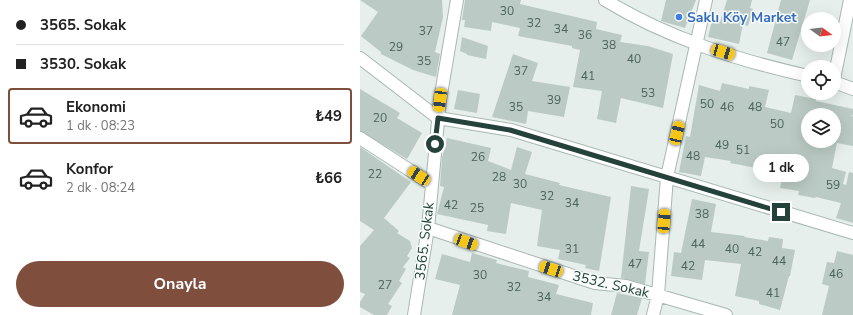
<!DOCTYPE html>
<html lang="tr">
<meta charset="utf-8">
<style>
:root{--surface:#fff;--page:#f6f6f6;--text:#222;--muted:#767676;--line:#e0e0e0;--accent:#804e3d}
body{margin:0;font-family:"Nunito Sans",sans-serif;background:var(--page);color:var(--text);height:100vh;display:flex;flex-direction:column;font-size:15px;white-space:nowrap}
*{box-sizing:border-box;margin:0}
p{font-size:13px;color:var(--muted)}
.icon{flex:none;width:22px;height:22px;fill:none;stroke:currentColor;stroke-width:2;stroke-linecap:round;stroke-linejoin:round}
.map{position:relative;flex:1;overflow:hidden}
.drawer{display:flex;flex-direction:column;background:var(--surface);width:360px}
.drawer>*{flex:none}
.banner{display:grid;align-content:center;height:88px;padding:0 16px;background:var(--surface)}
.needle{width:26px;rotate:105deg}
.tools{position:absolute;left:441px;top:12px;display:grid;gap:8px}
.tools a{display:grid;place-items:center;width:40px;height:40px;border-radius:50%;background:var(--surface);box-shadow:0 4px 16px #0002;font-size:20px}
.end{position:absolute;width:18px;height:18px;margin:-9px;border:5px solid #24423a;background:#fff;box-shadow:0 0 0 2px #fff}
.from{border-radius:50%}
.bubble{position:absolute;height:28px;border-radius:14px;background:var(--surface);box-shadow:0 4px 16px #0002;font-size:13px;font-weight:700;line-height:28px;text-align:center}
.car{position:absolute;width:12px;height:24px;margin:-12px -6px;border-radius:5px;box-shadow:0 0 3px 1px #0007;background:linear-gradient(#f5c518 24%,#345 0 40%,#f5c518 0 76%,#345 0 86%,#f5c518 0)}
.banner b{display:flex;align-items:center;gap:14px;height:38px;font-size:15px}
.banner b+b{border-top:1px solid var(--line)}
.banner i{width:10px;height:10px;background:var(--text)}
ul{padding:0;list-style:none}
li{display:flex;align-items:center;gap:12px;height:56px;margin:0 8px 6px;padding:0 8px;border:2px solid transparent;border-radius:4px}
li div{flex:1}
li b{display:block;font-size:15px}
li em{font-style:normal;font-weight:700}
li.selected{border-color:var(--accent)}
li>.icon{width:36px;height:36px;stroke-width:1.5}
.action{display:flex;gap:8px;margin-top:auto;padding:8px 16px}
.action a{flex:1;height:46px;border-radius:24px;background:var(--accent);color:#fff;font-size:16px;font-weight:700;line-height:46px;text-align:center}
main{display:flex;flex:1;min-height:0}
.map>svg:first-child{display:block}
.building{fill:#bbcac4;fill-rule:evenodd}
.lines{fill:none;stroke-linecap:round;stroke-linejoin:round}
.street-casing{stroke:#a8b8b2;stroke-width:14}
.street{stroke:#fff;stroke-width:12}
.route{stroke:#24423a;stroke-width:5}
.shop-dot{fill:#3f7fe0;stroke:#f7fbf9;stroke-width:1.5}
.labels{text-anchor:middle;stroke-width:3;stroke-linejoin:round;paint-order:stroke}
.number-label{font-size:12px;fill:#4a645c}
.shop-label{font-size:14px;font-weight:bold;fill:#366cbe;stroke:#f7fbf9;text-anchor:start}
.street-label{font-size:14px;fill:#24423a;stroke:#f7fbf9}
</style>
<main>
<section class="drawer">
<div class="banner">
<b><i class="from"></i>3565. Sokak</b>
<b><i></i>3530. Sokak</b>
</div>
<ul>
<li class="selected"><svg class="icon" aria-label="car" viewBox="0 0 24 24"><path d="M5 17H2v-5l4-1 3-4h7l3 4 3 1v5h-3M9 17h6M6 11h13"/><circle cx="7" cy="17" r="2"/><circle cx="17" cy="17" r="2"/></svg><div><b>Ekonomi</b><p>1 dk · 08:23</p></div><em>₺49</em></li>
<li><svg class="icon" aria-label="car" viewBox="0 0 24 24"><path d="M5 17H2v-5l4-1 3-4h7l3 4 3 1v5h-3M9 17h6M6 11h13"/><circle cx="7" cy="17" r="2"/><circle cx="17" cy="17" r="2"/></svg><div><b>Konfor</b><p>2 dk · 08:24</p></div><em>₺66</em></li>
</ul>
<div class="action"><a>Onayla</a></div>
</section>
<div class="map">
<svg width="493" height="315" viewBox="0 0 493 315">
<rect width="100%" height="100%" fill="#e6efeb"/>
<!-- building -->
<path class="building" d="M0,0H82L83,17L75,52L80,54L76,77L53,70L21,54V52L1,36L18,12Z
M105,0H161L160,4L237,22L236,29L262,35L260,42L288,46L313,54L303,108L261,98L256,123L237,119L242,91L213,87L220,50L212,48V46L158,36L160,28L132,22L131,31L104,27L105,20H102Z
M306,0H336L325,28L301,21Z
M367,0H392L390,8L393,9L388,26L383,24L379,44L348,37L352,20L360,22Z
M421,0H450L432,60L407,53Z
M102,37L128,46L126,59L107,55V54L100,51Z
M153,54L178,63L172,81L210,87L204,117L168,111L166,124L132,117Z
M362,83L389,89V86L409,90L405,107L431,113L435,95L456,99V101L493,109V115H490L493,116V146L477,143L472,168L486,172L483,184L486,185L489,172L493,173V223L476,218L481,203L456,197L455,198L438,195L439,191L420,188L423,173L370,163L371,161L345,157L341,176L319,172L326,136L330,137L339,85L360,91ZM448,115H474V141H448Z
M0,89L40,113L37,118L62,133L47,159L0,131Z
M98,90L120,94L117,113L94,109Z
M87,138L131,148L128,161L151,170L157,147L172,152L165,174L200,183L199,185L251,197L239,271L225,268L226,265L198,259L200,250L177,246L182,210L151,203L146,234L127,231L128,225L77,214L84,187L80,186L82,158Z
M0,147L51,182L24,218L39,231L37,233L50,241L52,248L47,256L50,258L43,267L46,269L39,281L42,283L28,304L32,306L27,315H14L0,307V302L5,294L0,292V246L14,230L0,221Z
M271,186L289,189L279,251L289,252L285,284L261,278Z
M332,199L356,204L351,232L385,236L384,237L408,241L409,237L423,239L422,248L435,250L430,276H429L420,310L399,304V301L375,296L381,264L345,260L342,280L311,276L314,252L321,253Z
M477,251L493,255V315H462L469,286L462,284L467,262L474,263Z
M112,253L137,260L136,263L169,271L168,277L199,285L196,294L233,303L231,315H92L100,285L75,279L82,254L110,262Z
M257,293L282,298L277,315H251Z"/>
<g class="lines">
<defs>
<path id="street" d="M245,0C307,38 377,60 448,76
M0,58L78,118L151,130L493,233
M474,79L490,0
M474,82L493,89
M0,138L71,184
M68,228L235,283L266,286L366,315
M54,315L68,228L80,100L97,0
M293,315L298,295L307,177L346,0"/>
</defs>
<!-- street casing -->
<use href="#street" class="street-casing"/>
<!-- street -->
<use href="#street" class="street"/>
</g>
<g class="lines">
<!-- route -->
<path class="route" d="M75,144L78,118L150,130L421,212"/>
</g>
<!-- markers -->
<circle class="shop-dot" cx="319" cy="17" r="4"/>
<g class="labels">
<!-- number labels -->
<g class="number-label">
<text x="147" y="15">30</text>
<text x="174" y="27">32</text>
<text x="201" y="33">34</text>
<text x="66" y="35">37</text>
<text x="225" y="39">36</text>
<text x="423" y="46">47</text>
<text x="249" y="49">38</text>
<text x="36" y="51">29</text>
<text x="274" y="63">40</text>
<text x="64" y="65">35</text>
<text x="161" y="75">37</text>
<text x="228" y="80">41</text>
<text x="288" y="97">53</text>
<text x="194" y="104">39</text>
<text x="347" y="108">50</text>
<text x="156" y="111">35</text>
<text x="367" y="111">46</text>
<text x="395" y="111">48</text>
<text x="20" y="122">20</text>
<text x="417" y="128">50</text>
<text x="362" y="149">49</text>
<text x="383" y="154">51</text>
<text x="333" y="160">48</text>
<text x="118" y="161">26</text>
<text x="15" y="178">22</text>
<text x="139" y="181">28</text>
<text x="160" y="188">30</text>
<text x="473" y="189">59</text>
<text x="187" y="200">32</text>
<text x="212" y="207">34</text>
<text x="91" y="209">42</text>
<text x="117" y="212">25</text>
<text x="342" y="218">38</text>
<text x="338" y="248">44</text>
<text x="212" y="253">31</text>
<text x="372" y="253">40</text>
<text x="395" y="256">42</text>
<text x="419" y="265">44</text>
<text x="275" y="268">47</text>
<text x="328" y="270">42</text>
<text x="476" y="278">46</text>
<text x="120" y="279">30</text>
<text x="25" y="289">27</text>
<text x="154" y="291">32</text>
<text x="413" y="297">41</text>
<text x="184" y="301">34</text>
</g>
<!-- shop labels -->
<g class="shop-label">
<text x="327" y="22">Saklı Köy Market</text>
</g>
<!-- street labels -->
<g class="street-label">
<text transform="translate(64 241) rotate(-83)" y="5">3565. Sokak</text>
<text transform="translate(251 284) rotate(13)" y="5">3532. Sokak</text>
</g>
</g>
</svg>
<div class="tools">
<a><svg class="needle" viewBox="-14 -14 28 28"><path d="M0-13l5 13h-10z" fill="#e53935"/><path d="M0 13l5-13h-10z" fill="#767676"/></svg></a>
<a><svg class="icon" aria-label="locate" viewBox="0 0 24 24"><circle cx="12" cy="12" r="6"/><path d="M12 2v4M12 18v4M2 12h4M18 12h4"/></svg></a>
<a><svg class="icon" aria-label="layers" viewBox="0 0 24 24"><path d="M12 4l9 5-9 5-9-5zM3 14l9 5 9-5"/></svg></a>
</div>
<i class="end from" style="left:75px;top:144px"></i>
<i class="end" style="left:421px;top:212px"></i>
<div class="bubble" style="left:393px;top:154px;width:56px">1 dk</div>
<i class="car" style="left:363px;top:52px;rotate:106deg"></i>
<i class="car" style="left:80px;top:100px;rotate:187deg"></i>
<i class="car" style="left:317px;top:133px;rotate:13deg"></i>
<i class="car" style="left:59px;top:176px;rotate:303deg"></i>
<i class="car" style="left:304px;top:221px;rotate:4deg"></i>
<i class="car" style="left:106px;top:242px;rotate:110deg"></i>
<i class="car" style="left:191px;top:269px;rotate:288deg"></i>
</div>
</main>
